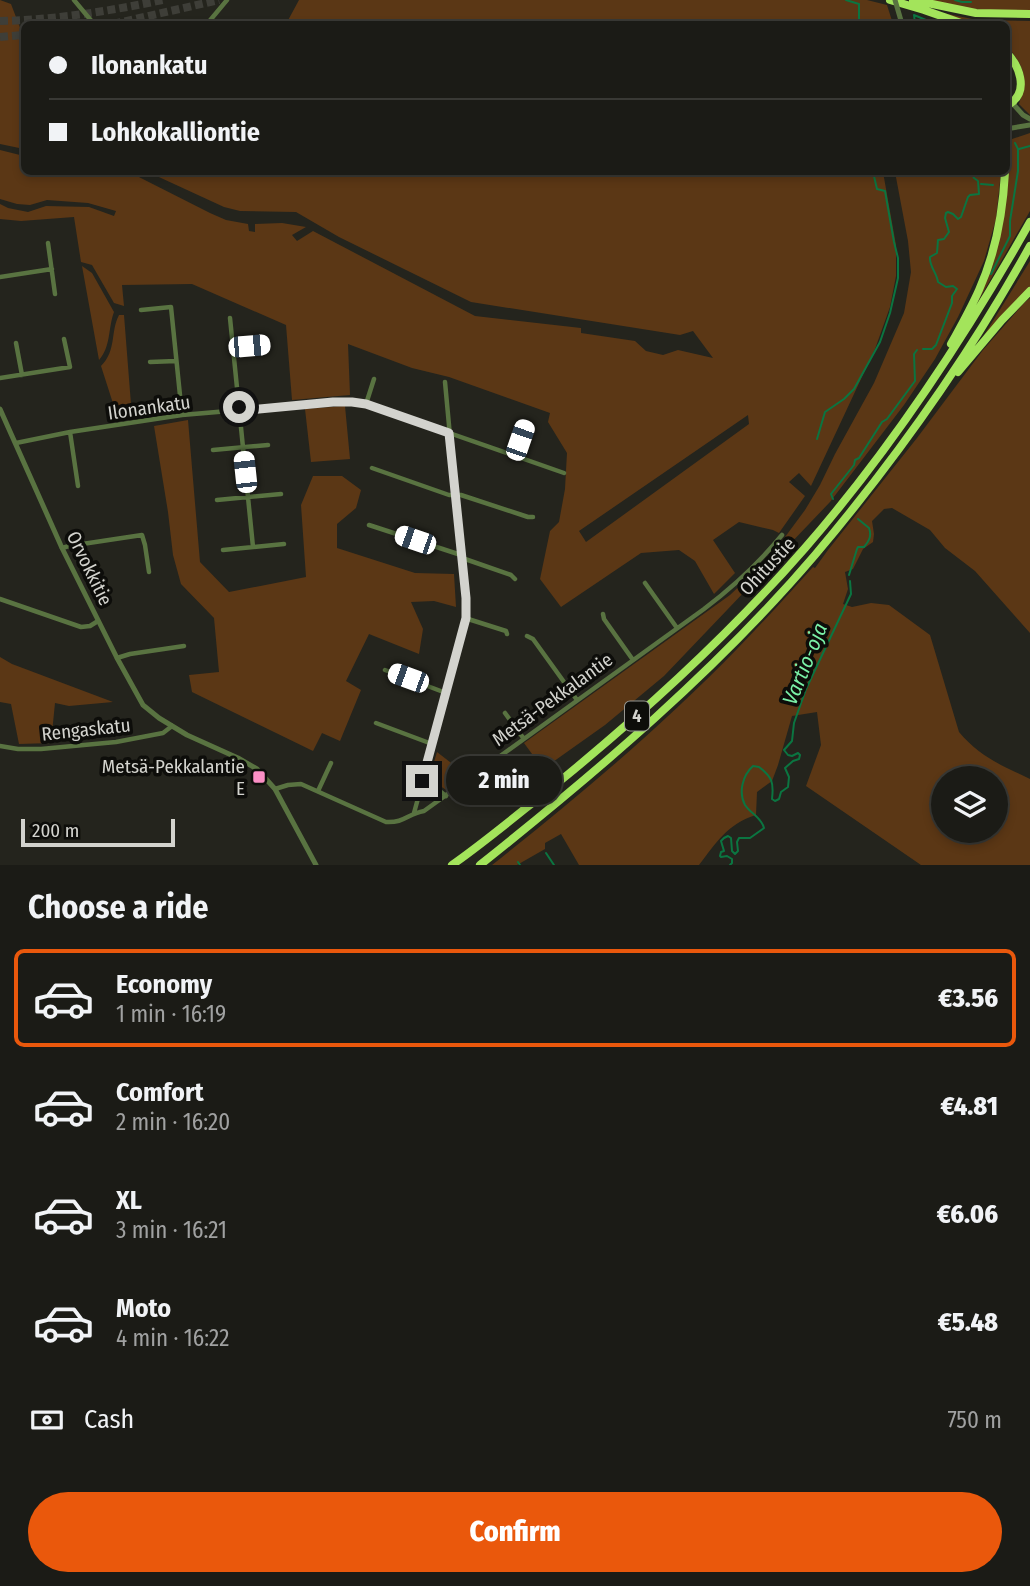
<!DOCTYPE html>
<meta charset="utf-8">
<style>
:root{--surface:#1b1b16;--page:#24241f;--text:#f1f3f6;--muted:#a0a1a1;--line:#393935;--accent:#ea580c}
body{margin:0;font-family:"Fira Sans Condensed",sans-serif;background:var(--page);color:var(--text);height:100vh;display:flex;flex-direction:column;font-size:26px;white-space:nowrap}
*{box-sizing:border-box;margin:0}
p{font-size:23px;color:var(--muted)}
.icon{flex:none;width:38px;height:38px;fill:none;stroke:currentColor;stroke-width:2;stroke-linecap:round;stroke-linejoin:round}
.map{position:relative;height:865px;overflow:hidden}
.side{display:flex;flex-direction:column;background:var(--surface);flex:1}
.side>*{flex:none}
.hud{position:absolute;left:21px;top:21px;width:989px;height:154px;border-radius:10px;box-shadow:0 4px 10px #0003,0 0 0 2px var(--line);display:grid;align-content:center;height:154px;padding:0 28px;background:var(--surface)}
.fabs{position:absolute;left:931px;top:766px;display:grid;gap:14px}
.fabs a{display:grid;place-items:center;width:77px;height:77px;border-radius:50%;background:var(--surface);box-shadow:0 4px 10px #0003,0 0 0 2px var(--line);font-size:35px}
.scale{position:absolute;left:21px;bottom:18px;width:154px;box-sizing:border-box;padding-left:7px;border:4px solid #d3d3ce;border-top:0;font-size:19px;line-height:24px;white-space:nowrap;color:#d3d3ce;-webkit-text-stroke:5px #0d0d0a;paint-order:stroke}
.end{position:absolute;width:32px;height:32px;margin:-16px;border:9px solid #d3d3ce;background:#111;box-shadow:0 0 0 4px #111}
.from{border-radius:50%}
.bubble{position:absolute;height:49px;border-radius:24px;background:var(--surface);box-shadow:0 4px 10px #0003,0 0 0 2px var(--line);font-size:23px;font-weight:800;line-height:49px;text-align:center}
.car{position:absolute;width:21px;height:42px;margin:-21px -10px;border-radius:9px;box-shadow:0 0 5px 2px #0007;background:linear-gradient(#fff 24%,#345 0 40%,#fff 0 76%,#345 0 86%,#fff 0)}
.hud b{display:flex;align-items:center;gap:24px;height:66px;font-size:26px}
.hud b+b{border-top:2px solid var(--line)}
.hud i{width:18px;height:18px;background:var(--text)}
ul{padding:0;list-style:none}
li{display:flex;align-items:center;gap:21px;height:98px;margin:0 14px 10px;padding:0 14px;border:4px solid transparent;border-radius:10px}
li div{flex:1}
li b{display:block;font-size:26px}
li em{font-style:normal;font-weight:800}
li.active{border-color:var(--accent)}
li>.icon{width:63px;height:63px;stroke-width:1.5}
h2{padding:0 28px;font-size:32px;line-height:84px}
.pay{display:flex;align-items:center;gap:18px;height:77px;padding:0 28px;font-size:26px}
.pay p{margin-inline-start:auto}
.action{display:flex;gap:14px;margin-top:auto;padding:14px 28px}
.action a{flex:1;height:80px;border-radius:42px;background:var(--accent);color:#fff;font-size:28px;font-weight:800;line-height:80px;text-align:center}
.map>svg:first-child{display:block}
.green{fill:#5b3715;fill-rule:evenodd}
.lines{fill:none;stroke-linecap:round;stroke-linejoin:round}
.stream{stroke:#0b7541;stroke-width:2}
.motorway-tunnel{stroke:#3e3e38;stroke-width:8;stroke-dasharray:8 4;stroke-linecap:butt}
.minor{stroke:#597341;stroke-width:4.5}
.tertiary{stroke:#597341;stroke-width:5}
.motorway{stroke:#a3e45b;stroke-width:8}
.tertiary-bridge{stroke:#597341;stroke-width:5}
.route{stroke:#d3d3ce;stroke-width:9}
.poi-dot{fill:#fb8fc5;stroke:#0d0d0a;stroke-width:2.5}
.labels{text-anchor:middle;stroke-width:7;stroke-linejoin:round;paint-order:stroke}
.shield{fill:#0d0d0a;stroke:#989893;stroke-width:2}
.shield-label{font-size:18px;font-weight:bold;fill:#d3d3ce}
.street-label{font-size:19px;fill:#d3d3ce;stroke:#0d0d0a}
.poi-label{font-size:19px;fill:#d3d3ce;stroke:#0d0d0a;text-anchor:end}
.water-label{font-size:21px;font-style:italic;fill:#7bf1a7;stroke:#0d0d0a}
</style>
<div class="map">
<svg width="1030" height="865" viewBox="0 0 1030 865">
<rect width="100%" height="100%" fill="#24241d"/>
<!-- green -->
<path class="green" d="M0,0L11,4L24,38V149L0,144Z
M299,0H867L887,5L893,24H286Z
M928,0H1030V10L992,11L964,8Z
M943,13L977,20L1030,21V115L1019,104C1028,77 1025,67 1006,45V24H972Z
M1030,133V211L977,303L976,302L1007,189L1009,140Z
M0,150L24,156V172H129L210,213L226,220L248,224L249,231L255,232V224L282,223L306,227L292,235L297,241L313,231L475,316L581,328V333L635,341L646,351L663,355L678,350L713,358L693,331L680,335L471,302L339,237L296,212L240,211L224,207L148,172H883L896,245V276L890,307L875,349L811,486L799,473L789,482L805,496L779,533L773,530L739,522L713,540L735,573L714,594L695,561L679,550L641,553L561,607L540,579L550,531L559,522L565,489L567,453L548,422L550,413L449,377L412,368L348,344L350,395L292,400L286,325L192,284L122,285L124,306L114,303L92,265L81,262L74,217L21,221L0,219V204L8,208L28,212L46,206L89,207L114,216L116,211L88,203L47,200L30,205L17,204L0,199ZM748,415L749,424L586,542L579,531Z
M895,172H1001L996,219L984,261L958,317L935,359L904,405L830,502L664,676L605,725L543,769L524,743L730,595L771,556L805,510L820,485L835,454L874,383L904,313L911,272L908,241Z
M1030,261V287L978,345Z
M82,266L92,273L114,312C108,328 111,347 99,360Z
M1030,298V633L975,571L945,548L930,530L892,508L884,509L872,521L874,534L873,542L863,549L853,569L845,572L848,589L843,604L852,607L871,603L889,605L930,635L959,732C980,757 1001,765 1030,779V865H921L806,786L821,745L817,712L792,716L778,765L772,781L757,792L756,815C727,824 716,843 699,865H579L561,834L545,843V849L517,865H492C577,798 661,727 737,649C763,622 788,595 813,567L815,568L828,550L917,438L983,350L1024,303ZM943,779H996V831H943Z
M119,315H124L132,417L118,419L101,366C117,350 110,332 119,315Z
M345,406L350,459L311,462L305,409Z
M188,420L200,562L229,592L306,577L301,505L313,476H342L361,490L356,508L337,524V548L415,573L454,574L456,607L434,601L411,602L423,629L419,654L369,634L346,681L361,690L340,741L322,733L313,751L192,692L189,675L219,672L214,618L181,584L173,555L168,512L154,426Z
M0,657L12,664L113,702L69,706L55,703L51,743L19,744L11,704L0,702Z
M437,752L468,776L448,791L429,779Z"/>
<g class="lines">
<!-- stream -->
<path class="stream" d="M846,0L859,4V24
M955,0L962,2H971
M913,24L915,23L914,15L933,23L941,24
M1006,84H1007
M1019,149L1030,146
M981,184L993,185
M991,274L1010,236V221L1018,171V149L1015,143
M923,349H932L936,345L952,303V296L957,289L953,286L946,287L938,282C937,273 929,266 930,257L937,253L938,240L944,239L949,232L945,218L946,213L948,212L953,214L958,219L961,217L968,197L970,195L979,194L978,181L974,178L971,172
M817,439L825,412L844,399L854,389L859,380L880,342L890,313L898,278V258L894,242L885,191L877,189L873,172
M833,499L831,494L854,465L855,460L859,458L882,422L887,419L915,381L914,354L917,350
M849,575L857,549L858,547H864C869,541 872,536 869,528L858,519
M546,853L554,865
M518,862L520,865
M730,865L732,863V859L727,856L721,857L720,856L721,852L724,851L721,841L724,838L728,836L731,838L732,851L735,854L738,851L737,842L739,838H750L764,828C761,817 751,814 745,805C738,792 743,775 753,766L759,767C772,777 774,782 772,799L775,801L779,799L781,792L788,787L789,777L785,768L793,761L799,759L800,755L798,753L792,756L788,755L784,750L792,741L794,723L806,689L851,594L850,581"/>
<!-- motorway-tunnel -->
<path class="motorway-tunnel" d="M0,21C55,20 109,11 163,0
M113,24L219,0
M0,37L24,35"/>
<!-- minor -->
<path class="minor" d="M74,0L94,24
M207,24L227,0
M48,243L55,294
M0,277L52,269
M141,310L171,307L182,415
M230,318L253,547
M16,343L22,375
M233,347L266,344
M150,362L176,361
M0,378L70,367L64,339
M366,404L374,379
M70,432L78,486
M16,443L70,432L182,415L333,402L366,404L564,473
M213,450L268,445
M514,456L525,424
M372,468L449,495H461L528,517H533
M217,500L281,494
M369,525L461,555L465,559L511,575L515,579
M62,548L69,546L142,535L145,545L149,572
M223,550L284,544
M645,583L677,628
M0,599L81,627L90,626L98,621
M603,614L604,619L633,660
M465,618L506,631L507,634
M527,636L533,639L577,700
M117,658L130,654L184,646
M385,670L446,693
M505,713L524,739
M376,723L432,744
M0,746L18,749H41L116,742L163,733L172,726
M422,781L436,788L446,796
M275,789L288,785L301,784L386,822C405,823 407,814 424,811L704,609C733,587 759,563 782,535
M318,791L331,763
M414,813L463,634L465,618V598L445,382"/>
<!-- tertiary -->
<path class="tertiary" d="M1006,104L1014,105L1023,115L1030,119
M1006,129L1030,125
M0,409L62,548L117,658L143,705L159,718L187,735L238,758L257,769L275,789L316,865"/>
<!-- motorway -->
<path class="motorway" d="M890,0L924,10L964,24
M913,0L976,13L1030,14
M1006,52C1019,65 1029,90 1011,103
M951,344C961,326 971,308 979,290C996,252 1003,212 1005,172
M958,372L1002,320L1030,291
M452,865C489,839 524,809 560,781C648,709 731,633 805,548C892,448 965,337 1030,222
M480,865C599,770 716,671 815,555C896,459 969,356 1030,246"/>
<!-- tertiary-bridge -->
<path class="tertiary-bridge" d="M895,0L902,24"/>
</g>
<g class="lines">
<!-- route -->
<path class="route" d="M239,407V411L333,402H352L366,404L449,433L466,598V618L422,781"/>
</g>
<!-- markers -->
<rect class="poi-dot" x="252" y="770" width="14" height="14" rx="3.5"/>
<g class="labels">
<!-- shield labels -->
<rect class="shield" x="625" y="701.5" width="24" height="29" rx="5"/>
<g class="shield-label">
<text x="637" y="722">4</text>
</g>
<!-- street labels -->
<g class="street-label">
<text transform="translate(149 407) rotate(-8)" y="7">Ilonankatu</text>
<text transform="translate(767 566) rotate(-47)" y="7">Ohitustie</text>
<text transform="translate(90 568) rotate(64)" y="7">Orvokkitie</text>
<text transform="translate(552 699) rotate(-36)" y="7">Metsä-Pekkalantie</text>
<text transform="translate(86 729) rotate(-6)" y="7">Rengaskatu</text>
</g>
<!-- poi labels -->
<g class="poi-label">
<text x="245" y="773">Metsä-Pekkalantie<tspan x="245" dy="22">E</tspan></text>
</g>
<!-- water labels -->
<g class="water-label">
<text transform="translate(805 664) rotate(-68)" y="7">Vartio-oja</text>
</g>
</g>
</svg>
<div class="fabs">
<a><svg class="icon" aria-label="layers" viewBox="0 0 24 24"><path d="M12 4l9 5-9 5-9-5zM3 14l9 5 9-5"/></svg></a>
</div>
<div class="scale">200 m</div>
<i class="end from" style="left:239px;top:407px"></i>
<i class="end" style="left:422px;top:781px"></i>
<div class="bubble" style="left:446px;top:756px;width:116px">2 min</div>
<i class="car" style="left:249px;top:346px;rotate:85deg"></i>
<i class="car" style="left:520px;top:440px;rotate:19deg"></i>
<i class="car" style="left:245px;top:472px;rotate:354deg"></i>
<i class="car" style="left:415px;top:540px;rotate:289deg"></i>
<i class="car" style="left:408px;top:678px;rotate:290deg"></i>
<div class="hud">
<b><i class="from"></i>Ilonankatu</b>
<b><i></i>Lohkokalliontie</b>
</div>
</div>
<section class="side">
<h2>Choose a ride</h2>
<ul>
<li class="active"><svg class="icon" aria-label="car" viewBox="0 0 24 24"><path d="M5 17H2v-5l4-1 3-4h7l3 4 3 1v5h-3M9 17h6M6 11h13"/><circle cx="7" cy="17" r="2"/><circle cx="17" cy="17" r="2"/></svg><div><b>Economy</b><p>1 min · 16:19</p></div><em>€3.56</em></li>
<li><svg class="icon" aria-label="car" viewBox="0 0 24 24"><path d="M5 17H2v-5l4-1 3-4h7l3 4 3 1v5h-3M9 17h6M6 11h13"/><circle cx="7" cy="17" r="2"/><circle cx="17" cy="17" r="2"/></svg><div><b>Comfort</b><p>2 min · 16:20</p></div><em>€4.81</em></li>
<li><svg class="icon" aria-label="car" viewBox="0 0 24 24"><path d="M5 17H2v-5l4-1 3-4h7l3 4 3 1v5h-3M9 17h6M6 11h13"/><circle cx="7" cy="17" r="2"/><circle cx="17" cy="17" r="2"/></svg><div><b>XL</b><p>3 min · 16:21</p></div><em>€6.06</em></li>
<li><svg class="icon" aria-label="car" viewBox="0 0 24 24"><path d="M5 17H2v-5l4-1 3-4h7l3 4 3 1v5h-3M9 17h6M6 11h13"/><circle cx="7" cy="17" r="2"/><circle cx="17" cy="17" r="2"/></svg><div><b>Moto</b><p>4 min · 16:22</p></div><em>€5.48</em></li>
</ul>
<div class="pay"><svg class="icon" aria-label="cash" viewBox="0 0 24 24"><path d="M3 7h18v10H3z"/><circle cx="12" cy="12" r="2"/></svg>Cash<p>750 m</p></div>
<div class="action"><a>Confirm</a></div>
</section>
